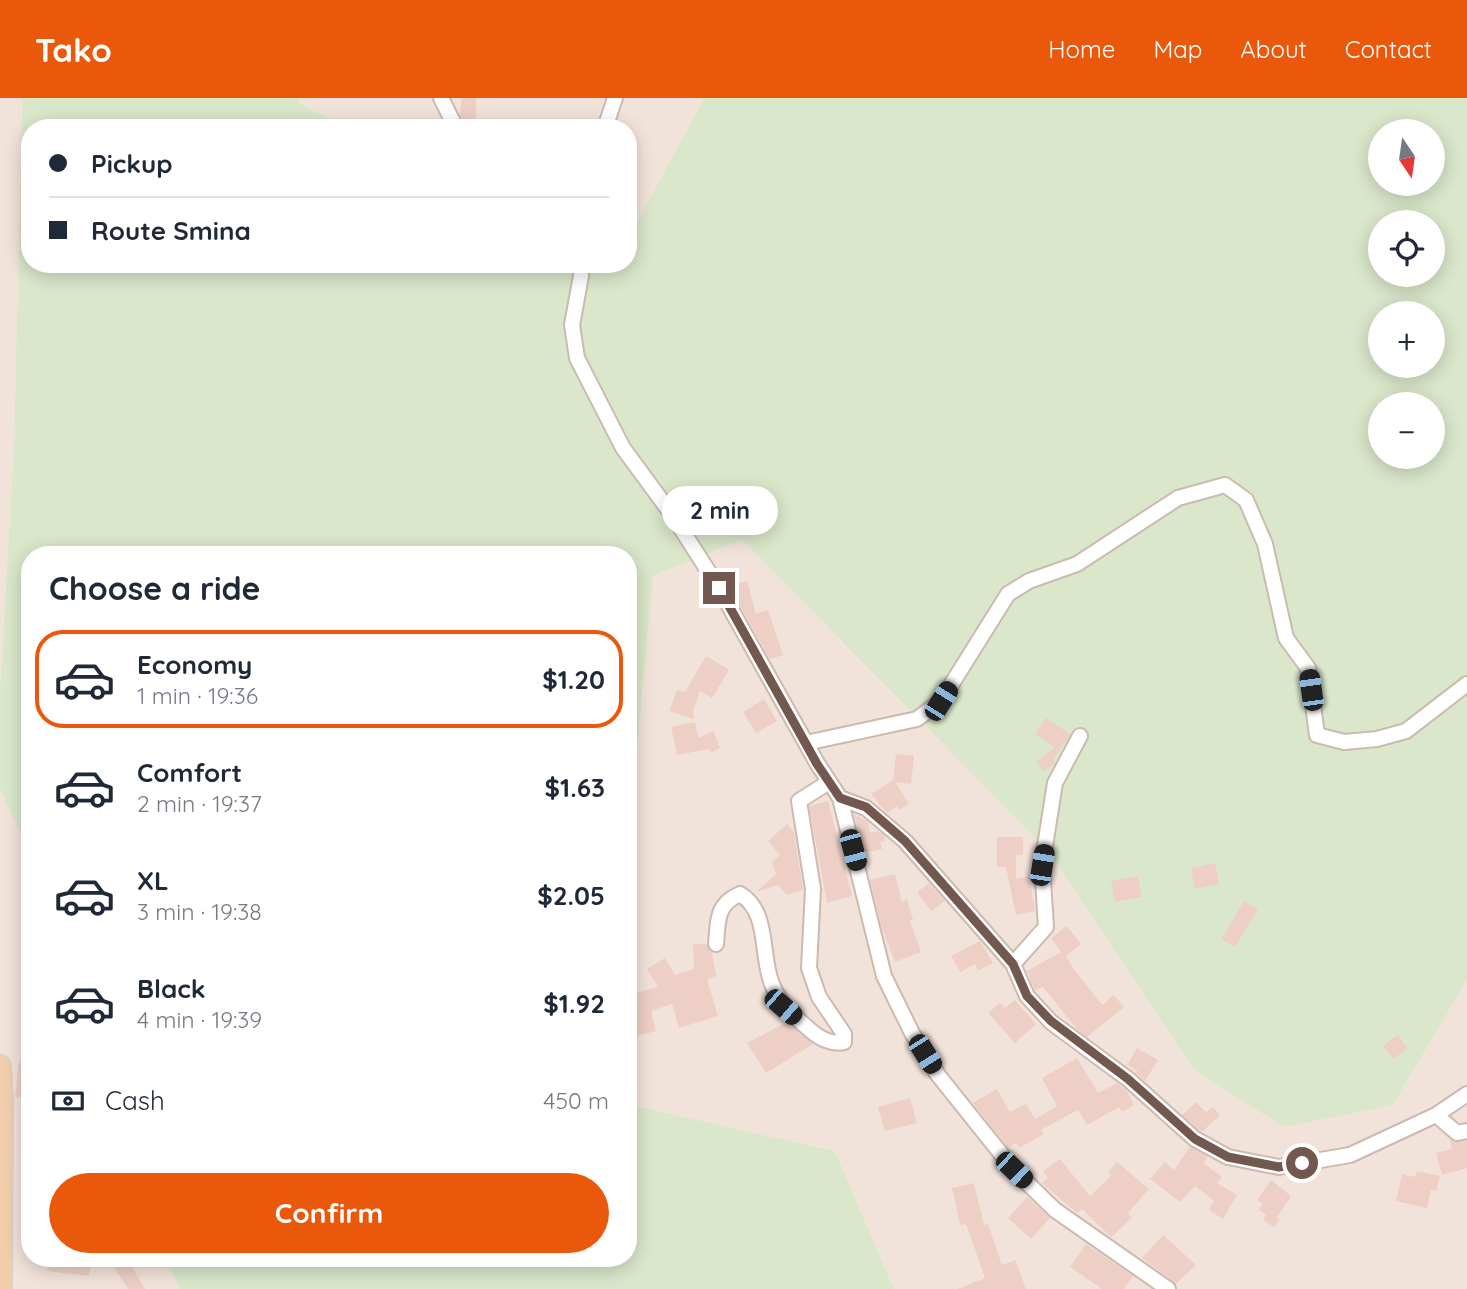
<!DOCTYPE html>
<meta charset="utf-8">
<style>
:root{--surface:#fff;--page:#f6f6f7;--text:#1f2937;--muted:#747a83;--line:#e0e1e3;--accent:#ea580c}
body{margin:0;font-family:Quicksand,sans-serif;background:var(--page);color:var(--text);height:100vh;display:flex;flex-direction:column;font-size:26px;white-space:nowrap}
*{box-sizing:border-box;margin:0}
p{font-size:23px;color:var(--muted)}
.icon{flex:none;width:38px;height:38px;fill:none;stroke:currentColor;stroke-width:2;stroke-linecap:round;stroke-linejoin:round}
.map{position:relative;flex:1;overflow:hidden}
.sheet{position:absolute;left:21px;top:448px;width:616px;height:721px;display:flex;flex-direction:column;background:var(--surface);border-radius:28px;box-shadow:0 4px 18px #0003}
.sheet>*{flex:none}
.top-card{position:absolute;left:21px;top:21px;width:616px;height:154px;border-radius:28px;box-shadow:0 4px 18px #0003;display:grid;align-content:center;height:154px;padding:0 28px;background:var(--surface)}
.needle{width:46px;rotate:167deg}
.tools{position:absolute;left:1368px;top:21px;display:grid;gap:14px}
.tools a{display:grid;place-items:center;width:77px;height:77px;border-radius:50%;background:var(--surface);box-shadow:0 4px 18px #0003;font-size:35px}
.end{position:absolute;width:32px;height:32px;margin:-16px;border:9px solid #735850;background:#fff;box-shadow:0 0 0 4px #fff}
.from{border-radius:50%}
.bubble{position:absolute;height:49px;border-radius:24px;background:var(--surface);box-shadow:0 4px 18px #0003;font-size:23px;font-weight:800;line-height:49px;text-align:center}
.car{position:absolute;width:21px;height:42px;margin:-21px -10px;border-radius:9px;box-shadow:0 0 5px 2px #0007;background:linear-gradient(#222 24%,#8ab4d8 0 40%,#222 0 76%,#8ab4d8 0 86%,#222 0)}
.top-card b{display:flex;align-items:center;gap:24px;height:66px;font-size:26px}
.top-card b+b{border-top:2px solid var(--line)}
.top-card i{width:18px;height:18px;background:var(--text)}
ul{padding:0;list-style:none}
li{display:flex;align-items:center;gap:21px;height:98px;margin:0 14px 10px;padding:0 14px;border:4px solid transparent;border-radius:28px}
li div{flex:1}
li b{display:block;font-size:26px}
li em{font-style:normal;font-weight:800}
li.selected{border-color:var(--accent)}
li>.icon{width:63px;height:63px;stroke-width:1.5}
h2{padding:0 28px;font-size:32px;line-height:84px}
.pay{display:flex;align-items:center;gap:18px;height:77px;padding:0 28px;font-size:26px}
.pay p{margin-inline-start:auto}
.primary-button{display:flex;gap:14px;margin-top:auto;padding:14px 28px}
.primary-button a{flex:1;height:80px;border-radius:42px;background:var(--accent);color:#fff;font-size:28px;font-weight:800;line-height:80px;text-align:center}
header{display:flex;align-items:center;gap:42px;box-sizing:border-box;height:98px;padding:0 35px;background:var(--accent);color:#fff}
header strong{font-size:33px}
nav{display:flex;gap:38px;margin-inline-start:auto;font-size:24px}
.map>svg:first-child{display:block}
.residential{fill:#f2e3da}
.green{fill:#dae7ca;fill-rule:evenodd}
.building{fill:#edcfc5}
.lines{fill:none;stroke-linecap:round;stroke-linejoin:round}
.street-casing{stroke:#ccbab1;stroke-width:18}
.primary-casing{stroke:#d8d0ce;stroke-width:24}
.street{stroke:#fff;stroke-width:14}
.primary{stroke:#f2cdab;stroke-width:21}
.route{stroke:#735850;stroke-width:9}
</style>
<header>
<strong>Tako</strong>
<nav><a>Home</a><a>Map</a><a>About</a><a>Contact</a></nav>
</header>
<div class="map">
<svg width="1467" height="1191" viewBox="0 0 1467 1191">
<rect width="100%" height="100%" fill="#fbf2eb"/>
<!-- residential -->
<path class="residential" d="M0,0H22L14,346L0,588Z
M299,0H704L628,141V30H347L299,5Z
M742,442L1048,753L1194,972L1393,1007L1467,882V1191H894L835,1053L628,1006V683L637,653L653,478Z
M0,692L30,755V1160H165L180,1191H0Z"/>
<!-- green -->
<path class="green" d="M22,0H299V5L347,30H30V166L613,168L628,166V141L704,0H1467V882L1393,1007L1284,1029L1194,972L1048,753L742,442L653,478L637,653L628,683V457H30V755L0,692V588L14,346ZM1381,33H1433V86H1381ZM1381,124H1433V177H1381ZM1381,215H1433V268H1381ZM1381,306H1433V359H1381Z
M628,1006L835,1053L894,1191H180L165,1160H628Z"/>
<!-- building -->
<path class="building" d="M462,0H476V30H463L460,17Z
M747,483L756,516L768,512L783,557L770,561L729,488Z
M706,558L729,572L712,600L700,593L693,613L694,621L669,613L677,592L685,594Z
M764,601L777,623L756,635L743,614Z
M1046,620L1070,636L1054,661V666L1044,674L1036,664L1055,649L1035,636Z
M695,624L698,640L713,633L720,650L711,655L709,651L677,657L671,629Z
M896,656L914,658L911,686L895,684L909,706L899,712L897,708L887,715L871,696L893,682Z
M828,703L852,798L827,805L809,708Z
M854,716L868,724L870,735L878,733L884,738L885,743L880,744L882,751L864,755Z
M787,726L794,735L803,792L787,797L778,787L756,794L776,776L772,764L780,757L768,743Z
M997,739H1023V757H1016V781L1029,778L1035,813L1016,817L1006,769H997Z
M1215,765L1219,786L1195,791L1191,770Z
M895,776L902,804L907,801L913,822L910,823L921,854L895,864L882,830L870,782Z
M1138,778L1142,799L1115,804L1111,783Z
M929,785L945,803L931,813L917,794Z
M1244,803L1258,811L1235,849L1221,841Z
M1067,828L1081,846L1066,858L1073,870L1102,907L1114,897L1124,909L1087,939L1077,931L1043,889L1035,893L1027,873L1061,854L1051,840Z
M980,843L993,865L978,873L975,866L960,874L951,858Z
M693,846H706L712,855L716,878L707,881L718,918L679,930L672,906L651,913L656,933L632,939L628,926V897L658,889L647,871L665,860L675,877L694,871Z
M1015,902L1036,926L1015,945L988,915L1000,905L1005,910Z
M787,924L813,946L766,975L747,945Z
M1398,937L1408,950L1393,961L1383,948Z
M1137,950L1158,962L1145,983L1135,974L1138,973L1127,967Z
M1077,960L1098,995L1117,985L1126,992L1134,1007L1122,1014L1119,1009L1087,1027L1078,1012L1041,1032L1044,1036L1019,1050L1016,1045L1008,1050L973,1005L997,991L1010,1014L1026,1006L1035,1021L1057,1008L1042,980Z
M19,963L30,964V1000L15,999Z
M910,1000L917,1025L885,1033L878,1009Z
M1196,1004L1206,1014L1213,1009L1220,1017L1202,1034L1182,1017Z
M1449,1041L1455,1044L1467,1043V1070L1442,1077L1436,1055L1452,1051Z
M1190,1049L1208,1059L1204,1065L1222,1079L1217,1085L1237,1097L1223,1121L1209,1112L1214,1103L1195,1088L1180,1104L1150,1081L1165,1064L1174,1072Z
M1060,1061L1090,1098L1112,1077L1108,1074L1117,1064L1149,1091L1128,1115L1132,1120L1111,1139L1082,1111L1077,1115L1042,1085L1048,1080L1043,1073Z
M1417,1073L1440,1078L1436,1093L1431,1092L1427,1110L1396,1103L1402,1076L1415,1079Z
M1271,1082L1291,1098L1277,1119L1280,1121L1274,1129L1263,1122L1266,1117L1259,1112L1263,1106L1257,1102Z
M974,1085L984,1127L988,1126L1002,1167L1015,1162L1026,1191H958L985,1180L966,1126L960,1127L952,1090Z
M1027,1099L1050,1120L1031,1141L1008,1120Z
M1163,1137L1196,1167L1176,1186L1142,1160Z
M1086,1146L1133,1178L1124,1191H1102L1070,1169Z
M49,1160L92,1161L89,1178L47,1173Z
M127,1161L145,1191H128L114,1169Z"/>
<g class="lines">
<defs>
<path id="street" d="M441,0L454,26
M605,30L615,0
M581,166V178L572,227L577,260L623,350L673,418L719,490L817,665L840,700L884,878L912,935L938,977L1014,1072L1055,1112L1168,1191
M806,645L917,621L941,603L1008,496L1029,483L1077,466L1178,400L1225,387L1246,402L1265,446L1286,540L1308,570L1317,637L1344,644L1377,641L1406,633L1467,586
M840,700L866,710L905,743L1013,866L1027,898L1051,924L1128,981L1195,1041L1228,1059L1279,1069L1350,1057L1436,1017L1467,996
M716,846C718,823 716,806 740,796C770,814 760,857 772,886C780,907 794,918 810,932C819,940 832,947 844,944V936L819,899L809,870L813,791L799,703L829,684
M1013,866L1046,829L1042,767L1055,685L1080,638
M1436,1017L1457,1035L1467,1033"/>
<path id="primary" d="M0,968L2,1004L1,1191"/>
</defs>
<!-- street casing -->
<use href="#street" class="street-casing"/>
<!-- primary casing -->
<use href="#primary" class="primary-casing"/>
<!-- street -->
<use href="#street" class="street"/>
<!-- primary -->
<use href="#primary" class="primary"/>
</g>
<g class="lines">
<!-- route -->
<path class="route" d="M719,490L817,666L840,700L866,709L905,743L1013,866L1027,898L1051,923L1128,981L1195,1041L1228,1059L1279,1069L1302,1065"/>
</g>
</svg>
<div class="tools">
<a><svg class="needle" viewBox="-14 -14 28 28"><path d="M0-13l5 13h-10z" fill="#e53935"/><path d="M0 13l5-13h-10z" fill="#747a83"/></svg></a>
<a><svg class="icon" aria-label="locate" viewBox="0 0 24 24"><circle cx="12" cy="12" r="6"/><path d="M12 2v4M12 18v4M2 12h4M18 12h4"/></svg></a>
<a>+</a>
<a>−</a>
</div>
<i class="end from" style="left:1302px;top:1065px"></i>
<i class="end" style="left:719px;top:490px"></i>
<div class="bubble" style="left:662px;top:388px;width:116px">2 min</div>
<i class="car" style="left:1311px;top:592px;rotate:352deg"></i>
<i class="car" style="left:941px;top:603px;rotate:32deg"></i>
<i class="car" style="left:853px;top:752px;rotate:165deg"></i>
<i class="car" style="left:1042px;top:767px;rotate:9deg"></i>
<i class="car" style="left:783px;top:909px;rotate:131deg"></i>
<i class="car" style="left:925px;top:956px;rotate:148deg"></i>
<i class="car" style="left:1014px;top:1072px;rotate:134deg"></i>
<div class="top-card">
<b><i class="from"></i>Pickup</b>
<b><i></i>Route Smina</b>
</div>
<section class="sheet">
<h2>Choose a ride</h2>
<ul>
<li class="selected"><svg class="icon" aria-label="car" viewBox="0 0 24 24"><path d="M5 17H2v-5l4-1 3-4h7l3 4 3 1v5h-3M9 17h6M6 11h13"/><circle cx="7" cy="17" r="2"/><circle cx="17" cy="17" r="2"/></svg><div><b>Economy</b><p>1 min · 19:36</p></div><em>$1.20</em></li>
<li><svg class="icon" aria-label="car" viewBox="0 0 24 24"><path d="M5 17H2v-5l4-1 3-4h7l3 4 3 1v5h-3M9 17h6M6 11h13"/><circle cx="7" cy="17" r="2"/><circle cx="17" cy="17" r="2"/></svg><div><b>Comfort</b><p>2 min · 19:37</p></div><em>$1.63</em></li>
<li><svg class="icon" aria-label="car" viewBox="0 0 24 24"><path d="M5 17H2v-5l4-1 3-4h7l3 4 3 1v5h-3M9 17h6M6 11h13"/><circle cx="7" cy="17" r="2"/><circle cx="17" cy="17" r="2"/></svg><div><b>XL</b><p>3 min · 19:38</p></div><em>$2.05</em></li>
<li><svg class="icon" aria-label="car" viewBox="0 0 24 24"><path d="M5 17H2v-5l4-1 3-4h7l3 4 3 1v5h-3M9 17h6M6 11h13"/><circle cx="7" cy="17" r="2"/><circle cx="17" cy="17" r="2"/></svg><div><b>Black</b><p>4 min · 19:39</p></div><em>$1.92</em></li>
</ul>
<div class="pay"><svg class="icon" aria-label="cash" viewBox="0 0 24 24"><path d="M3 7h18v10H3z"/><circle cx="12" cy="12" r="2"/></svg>Cash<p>450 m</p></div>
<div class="primary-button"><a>Confirm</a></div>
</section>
</div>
